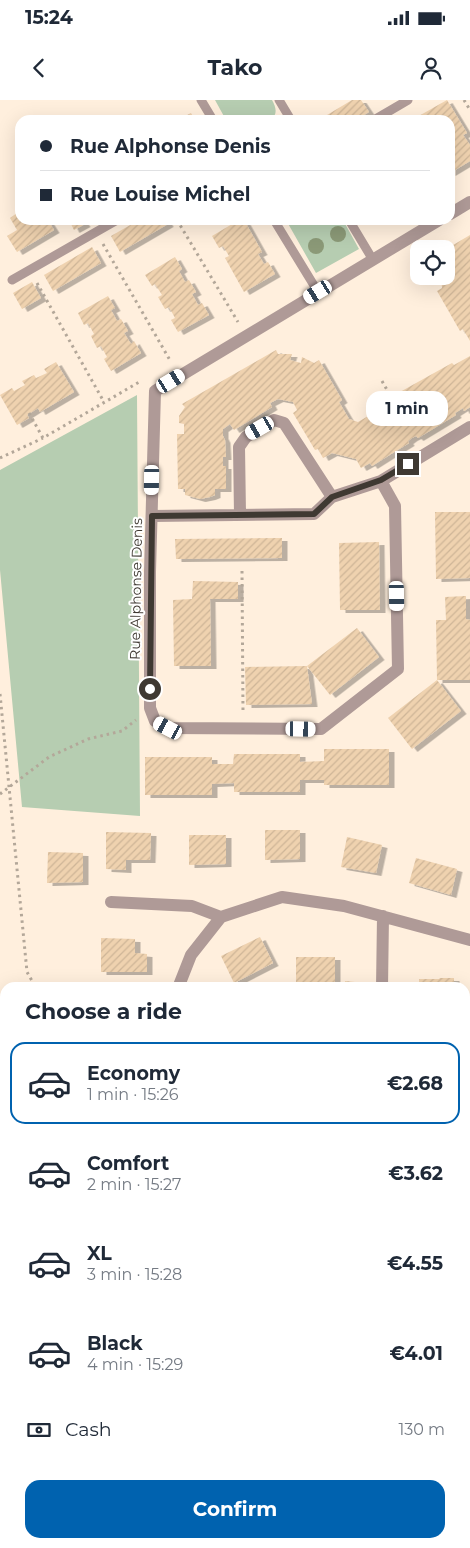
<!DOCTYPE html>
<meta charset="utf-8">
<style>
:root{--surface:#fff;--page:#f2f2f3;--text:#1f2937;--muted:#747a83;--line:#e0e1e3;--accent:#0062af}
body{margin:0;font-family:Montserrat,sans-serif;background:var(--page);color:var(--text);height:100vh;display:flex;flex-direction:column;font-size:19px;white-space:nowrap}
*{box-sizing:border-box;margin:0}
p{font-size:16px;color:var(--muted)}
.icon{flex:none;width:28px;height:28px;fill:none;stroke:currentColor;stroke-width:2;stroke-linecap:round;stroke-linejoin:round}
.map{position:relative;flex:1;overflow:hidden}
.panel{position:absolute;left:0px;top:882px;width:470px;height:566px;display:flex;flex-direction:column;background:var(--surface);border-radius:15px 15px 0 0;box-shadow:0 5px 20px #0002}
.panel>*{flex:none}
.guide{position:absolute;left:15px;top:15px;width:440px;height:110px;border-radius:15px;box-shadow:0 5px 20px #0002;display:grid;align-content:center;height:110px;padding:0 25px;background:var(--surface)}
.fabs{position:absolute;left:410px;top:140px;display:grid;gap:10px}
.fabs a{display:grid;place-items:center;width:45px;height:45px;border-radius:10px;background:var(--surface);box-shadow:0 5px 20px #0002;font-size:25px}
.end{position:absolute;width:22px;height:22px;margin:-11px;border:6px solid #3f3932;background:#fff;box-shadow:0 0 0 2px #fff}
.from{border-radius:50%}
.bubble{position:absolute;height:35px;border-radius:15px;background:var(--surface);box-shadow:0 5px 20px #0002;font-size:16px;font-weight:700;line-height:35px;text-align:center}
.car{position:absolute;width:15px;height:30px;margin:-15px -8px;border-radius:6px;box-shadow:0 0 4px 1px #0007;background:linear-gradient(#fff 24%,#345 0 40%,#fff 0 76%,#345 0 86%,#fff 0)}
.guide b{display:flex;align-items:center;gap:18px;height:48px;font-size:19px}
.guide b+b{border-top:1px solid var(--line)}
.guide i{width:12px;height:12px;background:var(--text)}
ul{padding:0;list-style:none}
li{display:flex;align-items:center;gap:15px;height:82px;margin:0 10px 8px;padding:0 15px;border:2px solid transparent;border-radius:15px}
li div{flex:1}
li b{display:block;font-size:19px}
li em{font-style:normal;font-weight:700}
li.selected{border-color:var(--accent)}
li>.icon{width:45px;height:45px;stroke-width:1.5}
h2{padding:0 25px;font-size:22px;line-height:60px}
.pay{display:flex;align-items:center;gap:12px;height:55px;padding:0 25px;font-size:19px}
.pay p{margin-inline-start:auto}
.primary-button{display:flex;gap:10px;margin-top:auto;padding:10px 25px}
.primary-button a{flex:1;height:58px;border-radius:15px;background:var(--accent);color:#fff;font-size:20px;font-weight:700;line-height:58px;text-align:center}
.status{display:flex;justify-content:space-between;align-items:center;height:35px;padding:0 25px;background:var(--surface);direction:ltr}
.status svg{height:14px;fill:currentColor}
header{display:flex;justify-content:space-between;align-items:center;height:65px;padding:0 25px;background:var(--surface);font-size:22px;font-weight:700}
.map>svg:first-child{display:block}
.green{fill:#b6cdb1}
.building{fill:url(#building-hatch);filter:url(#shadow)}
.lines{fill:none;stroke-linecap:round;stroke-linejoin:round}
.path{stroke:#b3a799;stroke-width:3;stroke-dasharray:2.5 4;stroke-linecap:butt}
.service{stroke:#af9a97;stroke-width:9}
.minor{stroke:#af9a97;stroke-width:12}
.tertiary{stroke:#af9a97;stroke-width:12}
.tree{fill:#8b9977}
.route{stroke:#3f3932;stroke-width:6}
.labels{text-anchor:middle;stroke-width:4;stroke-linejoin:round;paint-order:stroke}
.street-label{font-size:14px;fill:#3f3932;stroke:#fff}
</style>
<div class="status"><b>15:24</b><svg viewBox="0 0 49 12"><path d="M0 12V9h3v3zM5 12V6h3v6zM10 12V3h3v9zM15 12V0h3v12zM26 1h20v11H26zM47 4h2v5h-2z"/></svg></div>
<header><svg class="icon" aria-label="back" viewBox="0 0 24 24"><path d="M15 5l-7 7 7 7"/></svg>Tako<svg class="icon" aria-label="person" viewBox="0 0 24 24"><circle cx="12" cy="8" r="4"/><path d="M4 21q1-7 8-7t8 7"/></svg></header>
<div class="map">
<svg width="470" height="1448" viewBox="0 0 470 1448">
<defs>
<pattern id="building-hatch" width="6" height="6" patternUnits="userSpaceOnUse" patternTransform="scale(1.25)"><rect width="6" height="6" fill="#efd2af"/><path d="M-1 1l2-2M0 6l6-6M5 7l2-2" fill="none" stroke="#ceb597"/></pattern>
<filter id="shadow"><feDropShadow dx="5.5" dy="3" stdDeviation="0" flood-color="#0004"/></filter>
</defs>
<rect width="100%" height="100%" fill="#ffefdd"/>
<!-- green -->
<path class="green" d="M215,0H272C276,7 278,14 271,20H226Z
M286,120H343L359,149L316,173Z
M137,295L140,716L22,707L0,470V370Z
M0,1076L5,1083V1160L0,1163Z"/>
<!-- building -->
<path class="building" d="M352,0H361L369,12L355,20H324L322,18Z
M447,0L467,33L463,35L470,45V61L450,73V20H418L417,17Z
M191,13L195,20H178Z
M20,111V120H52L49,122L54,130L17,152L7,136L17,130L10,118Z
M69,120H82L85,124L74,130Z
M139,120H166L168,124L120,152L111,136Z
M239,120H244L262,152L258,154L264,164L268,162L275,174L244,192L225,158L229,156L223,146L219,148L212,136Z
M470,135V241L463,229L460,231L437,191L442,188L441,176H448L450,166L446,165V160L451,153L448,148Z
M92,147L101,163L53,191L44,175Z
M175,157L182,169L179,171L185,182L189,180L196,192L192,194L198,205L202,203L209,215L178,232L171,220L175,218L169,207L165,209L158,197L162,195L155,184L152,186L145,175Z
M32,182L41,198L22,209L13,193Z
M108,196L115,208L111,210L117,221L121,219L128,231L124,233L131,244L134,241L141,253L111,271L104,259L107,257L101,246L97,248L91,236L94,234L88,223L84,225L78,213Z
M276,250L278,254H292L290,260L301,263L302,257L314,263L319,260L342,300L339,302L349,319L358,322L375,312L373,309L391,297L452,263L454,265L470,256V307L464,311L463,308L455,313L456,315L418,338L416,336L412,338L408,341L409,343L391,354L372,366L370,363L361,368L356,359L332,353L323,358L318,349L315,350L293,313L297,310L293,302L278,299L270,303L272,307L234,330L230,324L223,329V336L225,340L226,357H223V366H226V389H215V395L210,397L200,399L185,395V389H178L177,334H184V324L179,323V316L185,307L182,304Z
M56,262L74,292L40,312L38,308L27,315L29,318L17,325L0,295L12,288L14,291L25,285L22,281L34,275L36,278L47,273L44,269Z
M435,412H470V478L436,479Z
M282,438V458L176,459L175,439Z
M379,442L380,510H340L339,443Z
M193,481L238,482V499H210L211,566H174L173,500L192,499Z
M466,496V519L470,520V580H437L461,611L412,649L388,618L437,580L436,520H446L445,497Z
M357,528L379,557L330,595L307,566L312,604L246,605L245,567L307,566Z
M324,649H389V685H324V680H300V692H234V683L212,684V695H145V657H212V664H233L234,654H300V662L324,661Z
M265,730H300V759L265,760Z
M106,732L151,733L150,760H126V770L106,769Z
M189,735H226V764L189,765Z
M347,737L382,745L376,773L341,767Z
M48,752L83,753V782L47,783Z
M416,758L457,769L451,795L409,783Z
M260,837L273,863L234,883L221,856Z
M101,838L135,839V853L147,854V872H101Z
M296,857H335V884H296Z
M439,878H454V888H419V879H440Z
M345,881L355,882V888H345Z
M465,1053H469V1087H465Z
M5,1241V1281L0,1285V1245Z
M5,1343V1362L0,1355V1347Z
M465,1419L470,1420V1448H454V1444H465Z
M31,1444H65L64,1448H30Z
M158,1444H188L187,1448H157Z
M221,1444H249L251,1448H223Z"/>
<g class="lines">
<!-- path -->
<path class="path" d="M464,0L470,10
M177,120L238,222
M103,144L171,262
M37,183L104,302
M382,281L391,297
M29,313L43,338L141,281
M0,358L43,338
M242,471L243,613
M0,594L27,872L36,888
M0,694L49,657L88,639L122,631L136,620"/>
<!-- service -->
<path class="service" d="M201,0L213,20
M279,0L291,20
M374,20L408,0
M274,120L318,192
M349,120L373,160
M12,180L117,120"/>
<!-- minor -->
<path class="minor" d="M450,114L470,102
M381,381L395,406L398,569L321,629L168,628L155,621L150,608V472L155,291L439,120
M240,414L239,347L246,337L274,320L284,323L332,397
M152,416L314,414L332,397L381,381L470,327
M111,802L192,806L221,817
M178,888L191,855L221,817L282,797L344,806L470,840
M382,888L383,816
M465,1130H470
M0,1190L5,1186"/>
<!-- tertiary -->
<path class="tertiary" d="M0,1038L5,1045
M315,1444L318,1448"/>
</g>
<!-- trees -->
<g class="tree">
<circle cx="338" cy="134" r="8"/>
<circle cx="316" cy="146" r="8"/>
</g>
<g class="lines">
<!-- route -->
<path class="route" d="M150,589L152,416L314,414L332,397L381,380L408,364"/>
</g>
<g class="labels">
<!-- street labels -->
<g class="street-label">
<text transform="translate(136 489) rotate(-89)" y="5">Rue Alphonse Denis</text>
</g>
</g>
</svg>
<div class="fabs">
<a><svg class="icon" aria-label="locate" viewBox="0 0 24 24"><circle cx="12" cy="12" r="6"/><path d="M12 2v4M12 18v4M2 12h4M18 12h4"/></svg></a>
</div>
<i class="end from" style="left:150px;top:589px"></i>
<i class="end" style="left:408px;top:364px"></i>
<div class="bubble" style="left:366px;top:291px;width:82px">1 min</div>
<i class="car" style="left:318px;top:192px;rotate:239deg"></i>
<i class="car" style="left:171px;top:281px;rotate:59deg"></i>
<i class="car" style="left:260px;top:328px;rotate:240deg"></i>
<i class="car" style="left:152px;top:380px;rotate:181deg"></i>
<i class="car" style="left:397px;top:496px;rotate:179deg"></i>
<i class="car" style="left:168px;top:628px;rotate:298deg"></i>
<i class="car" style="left:301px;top:629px;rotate:91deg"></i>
<div class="guide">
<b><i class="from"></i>Rue Alphonse Denis</b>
<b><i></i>Rue Louise Michel</b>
</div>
<section class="panel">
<h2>Choose a ride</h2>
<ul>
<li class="selected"><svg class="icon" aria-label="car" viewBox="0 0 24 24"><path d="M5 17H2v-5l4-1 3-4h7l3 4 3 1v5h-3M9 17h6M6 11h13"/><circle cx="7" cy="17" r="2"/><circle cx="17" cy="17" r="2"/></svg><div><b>Economy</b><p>1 min · 15:26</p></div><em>€2.68</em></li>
<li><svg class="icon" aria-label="car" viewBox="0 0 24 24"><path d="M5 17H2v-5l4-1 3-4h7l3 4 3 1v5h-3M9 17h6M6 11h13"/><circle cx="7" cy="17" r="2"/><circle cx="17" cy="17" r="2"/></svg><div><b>Comfort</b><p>2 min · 15:27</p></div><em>€3.62</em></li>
<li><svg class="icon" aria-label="car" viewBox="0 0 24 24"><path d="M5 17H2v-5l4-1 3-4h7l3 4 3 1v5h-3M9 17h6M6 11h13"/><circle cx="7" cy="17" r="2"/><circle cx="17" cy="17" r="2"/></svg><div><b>XL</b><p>3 min · 15:28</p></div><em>€4.55</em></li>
<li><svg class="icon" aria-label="car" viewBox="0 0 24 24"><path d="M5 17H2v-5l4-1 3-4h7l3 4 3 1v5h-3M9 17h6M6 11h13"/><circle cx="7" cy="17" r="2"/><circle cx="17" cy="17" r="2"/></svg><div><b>Black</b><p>4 min · 15:29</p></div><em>€4.01</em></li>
</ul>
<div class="pay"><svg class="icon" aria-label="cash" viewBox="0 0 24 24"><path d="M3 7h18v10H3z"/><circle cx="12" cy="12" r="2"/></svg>Cash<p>130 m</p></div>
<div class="primary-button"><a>Confirm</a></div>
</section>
</div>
